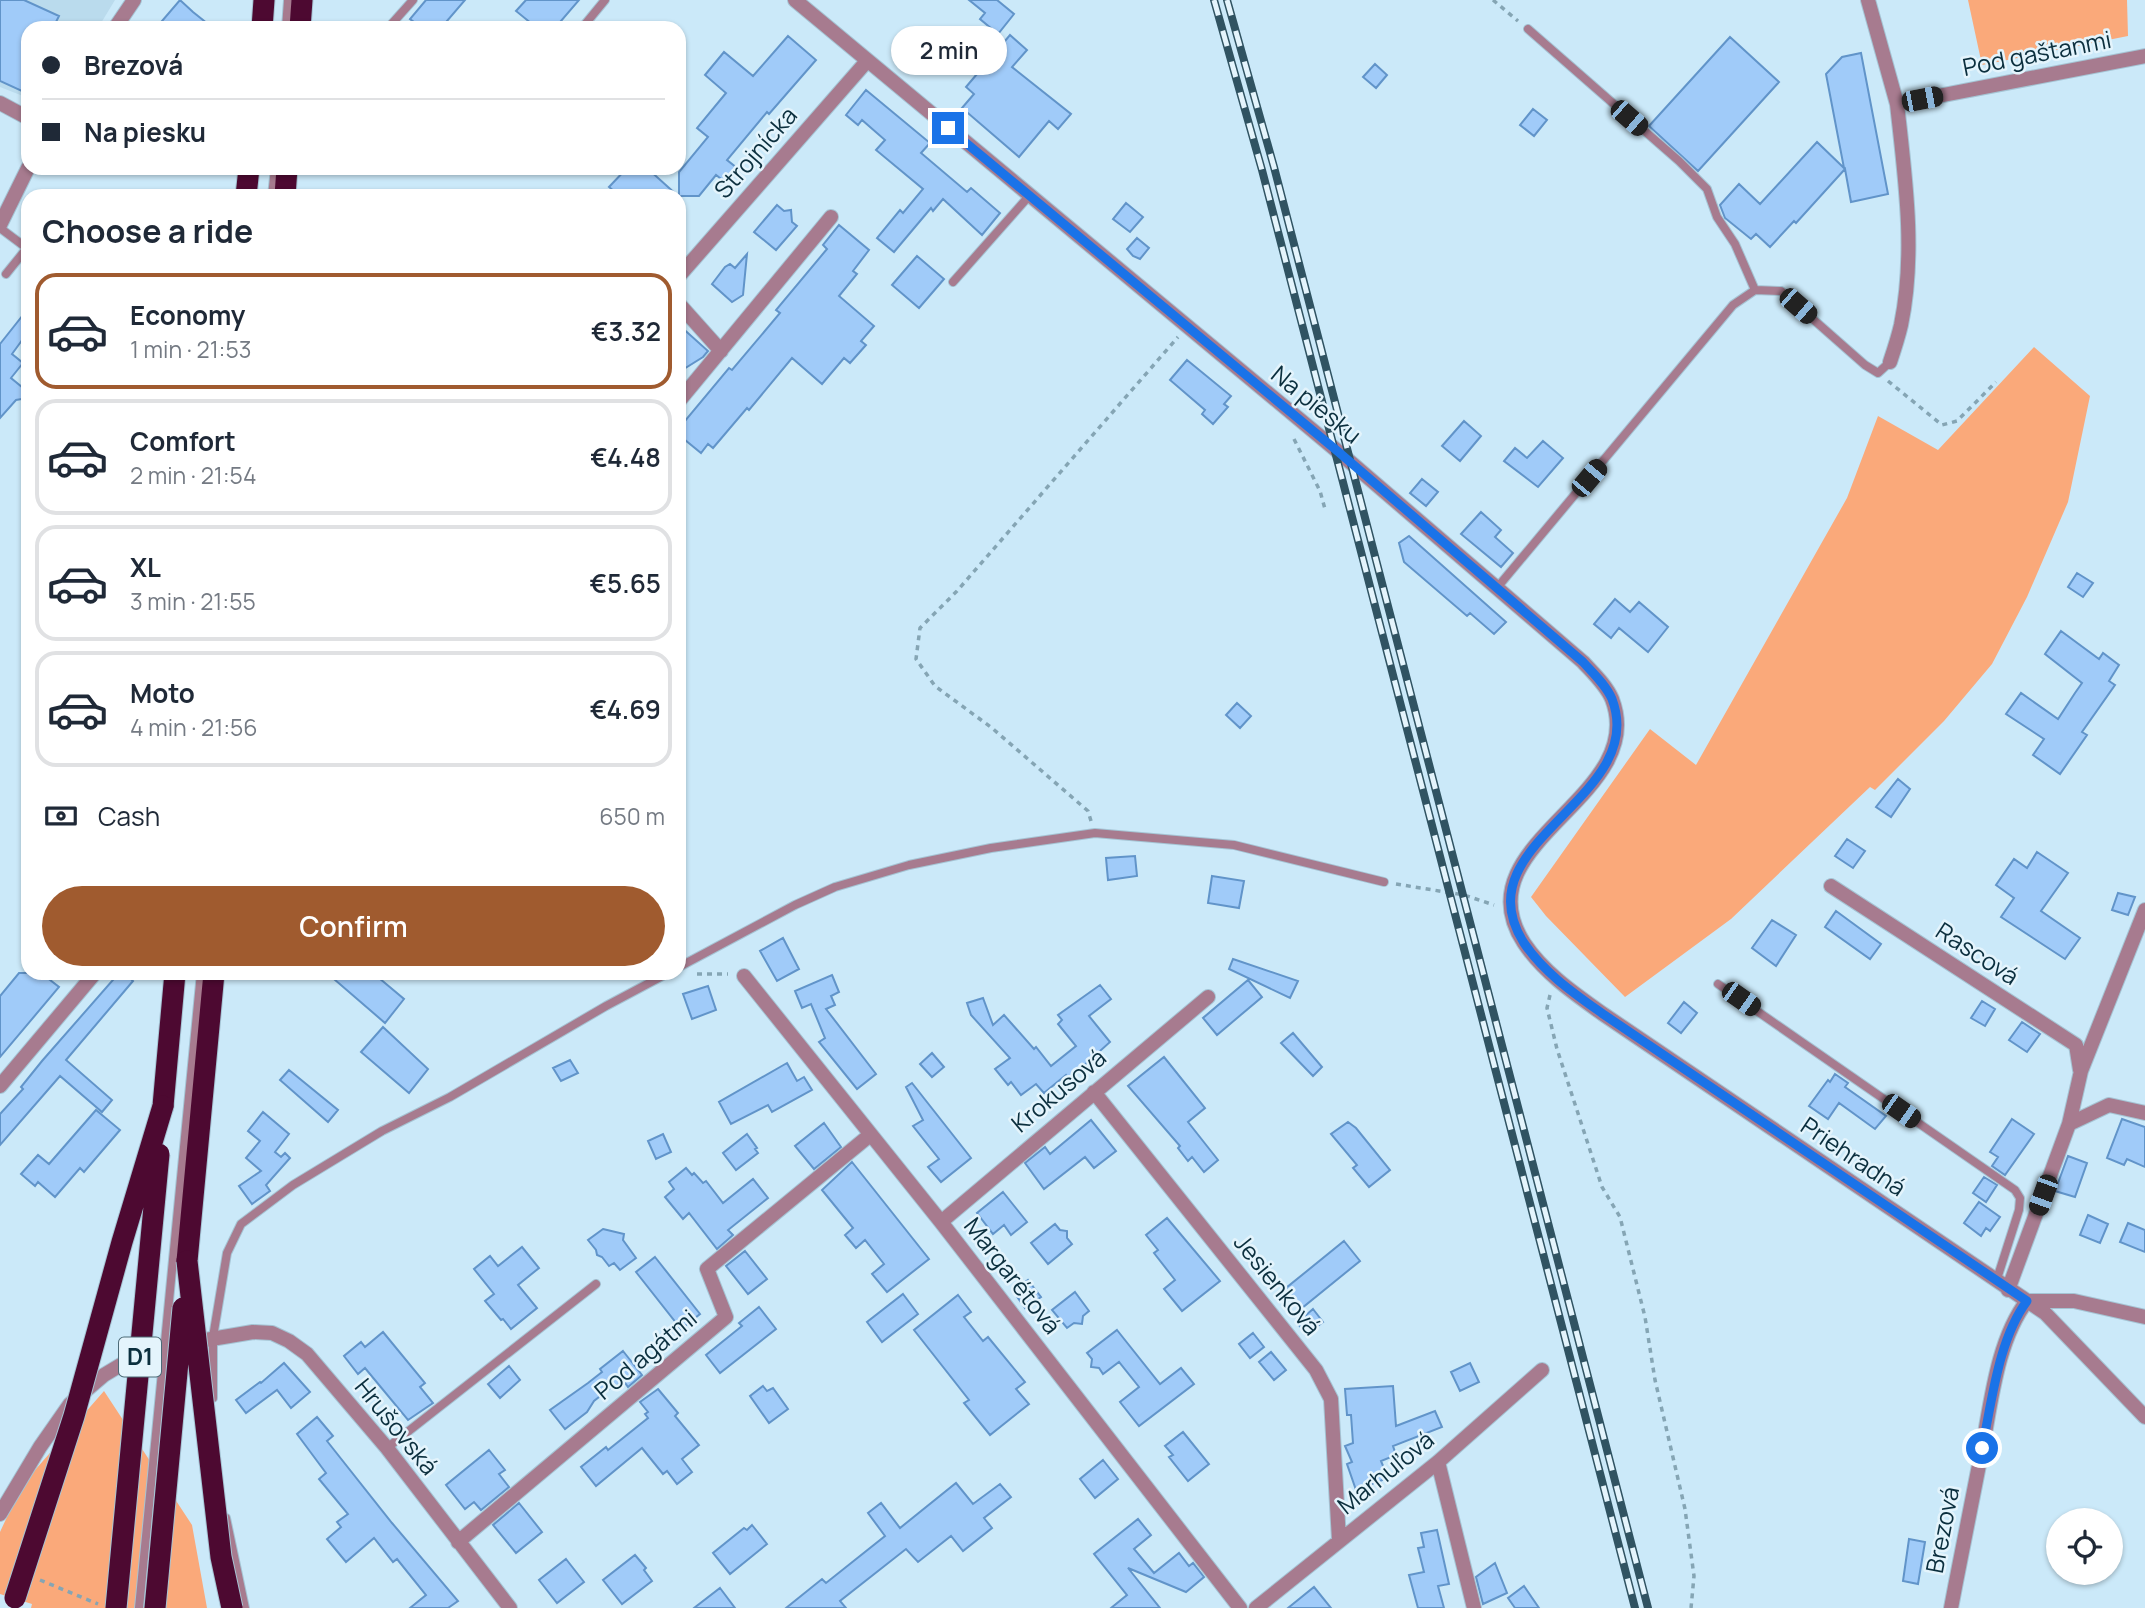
<!DOCTYPE html>
<meta charset="utf-8">
<style>
:root{--surface:#fff;--page:#f2f2f3;--text:#1f2937;--muted:#747a83;--line:#e0e1e3;--accent:#a05b2f}
body{margin:0;font-family:Manrope,sans-serif;background:var(--page);color:var(--text);height:100vh;display:flex;flex-direction:column;font-size:26px;white-space:nowrap}
*{box-sizing:border-box;margin:0}
p{font-size:23px;color:var(--muted)}
.icon{flex:none;width:38px;height:38px;fill:none;stroke:currentColor;stroke-width:2;stroke-linecap:round;stroke-linejoin:round}
.map{position:relative;flex:1;overflow:hidden}
.drawer{position:absolute;left:21px;top:189px;width:665px;height:791px;display:flex;flex-direction:column;background:var(--surface);border-radius:21px;box-shadow:0 2px 5px #0004}
.drawer>*{flex:none}
.top-card{position:absolute;left:21px;top:21px;width:665px;height:154px;border-radius:21px;box-shadow:0 2px 5px #0004;display:grid;align-content:center;height:154px;padding:0 21px;background:var(--surface)}
.controls{position:absolute;left:2046px;top:1508px;display:grid;gap:14px}
.controls a{display:grid;place-items:center;width:77px;height:77px;border-radius:50%;background:var(--surface);box-shadow:0 2px 5px #0004;font-size:35px}
.end{position:absolute;width:32px;height:32px;margin:-16px;border:9px solid #1a73e8;background:#fff;box-shadow:0 0 0 4px #fff}
.from{border-radius:50%}
.bubble{position:absolute;height:49px;border-radius:24px;background:var(--surface);box-shadow:0 2px 5px #0004;font-size:23px;font-weight:600;line-height:49px;text-align:center}
.car{position:absolute;width:21px;height:42px;margin:-21px -10px;border-radius:9px;box-shadow:0 0 5px 2px #0007;background:linear-gradient(#222 24%,#8ab4d8 0 40%,#222 0 76%,#8ab4d8 0 86%,#222 0)}
.top-card b{display:flex;align-items:center;gap:24px;height:66px;font-size:26px}
.top-card b+b{border-top:2px solid var(--line)}
.top-card i{width:18px;height:18px;background:var(--text)}
ul{padding:0;list-style:none}
li{display:flex;align-items:center;gap:21px;height:116px;margin:0 14px 10px;padding:0 7px;border:4px solid var(--line);border-radius:21px}
li div{flex:1}
li b{display:block;font-size:26px}
li em{font-style:normal;font-weight:600}
li.active{border-color:var(--accent)}
li>.icon{width:63px;height:63px;stroke-width:1.5}
h2{padding:0 21px;font-size:32px;line-height:84px}
.pay{display:flex;align-items:center;gap:18px;height:77px;padding:0 21px;font-size:26px}
.pay p{margin-inline-start:auto}
.button{display:flex;gap:14px;margin-top:auto;padding:14px 21px}
.button a{flex:1;height:80px;border-radius:42px;background:var(--accent);color:#fff;font-size:28px;font-weight:600;line-height:80px;text-align:center}
.map>svg:first-child{display:block}
.built{fill:#badbed}
.green{fill:#faa97a}
.building{fill:#a0cbf9;stroke:#6194c9;stroke-width:2}
.lines{fill:none;stroke-linecap:round;stroke-linejoin:round}
.service-casing{stroke:#a5c4d4;stroke-width:10}
.minor-casing{stroke:#a5c4d4;stroke-width:16}
.motorway-casing{stroke:#a5c4d4;stroke-width:23}
.path{stroke:#85a5b4;stroke-width:3.5;stroke-dasharray:5 5;stroke-linecap:butt}
.service{stroke:#a77b8f;stroke-width:8}
.minor{stroke:#a77b8f;stroke-width:14}
.motorway{stroke:#4d0931;stroke-width:21}
.rail-casing{stroke:#305362;stroke-width:8}
.rail{stroke:#e4f4fc;stroke-width:5;stroke-dasharray:16;stroke-linecap:butt}
.motorway-bridge-casing{stroke:#a5c4d4;stroke-width:23;stroke-linecap:butt}
.motorway-bridge{stroke:#4d0931;stroke-width:21}
.route{stroke:#1a73e8;stroke-width:9}
.labels{text-anchor:middle;stroke-width:5;stroke-linejoin:round;paint-order:stroke}
.shield{fill:#e4f4fc;stroke:#4c6a77;stroke-width:2}
.shield-label{font-size:23px;font-weight:bold;fill:#0b2f3e}
.street-label{font-size:24px;fill:#0b2f3e;stroke:#e4f4fc}
</style>
<div class="map">
<svg width="2145" height="1608" viewBox="0 0 2145 1608">
<rect width="100%" height="100%" fill="#cbe9f9"/>
<!-- built -->
<path class="built" d="M0,0H115L98,28H28V98L0,87Z"/>
<!-- green -->
<path class="green" d="M1968,0H2127L2128,36L1982,65Z
M2034,347L2090,396L2068,502L2027,597L1992,664L1944,721L1875,790L1870,787L1731,919L1625,997L1546,916L1531,897L1650,729L1696,765L1847,498L1878,416L1938,450Z
M104,1391L192,1525L207,1608H31L32,1604L0,1594V1532L22,1485Z"/>
<!-- building -->
<path class="building" d="M0,0H24L59,16L53,28H28V83L24,92L0,81Z
M180,0L193,12L213,28H156Z
M426,0H465L441,28H422L410,19Z
M526,0H579L555,28H537L516,11Z
M969,0H997L1014,14L998,34L980,19L985,13Z
M916,31L941,52L930,65L926,61L916,70L896,53Z
M1010,35L1027,50L1012,67L1071,114L1058,129L1049,121L1019,157L962,108L974,94L966,87Z
M788,36L816,60L769,114L767,112L727,160L737,168L725,182L716,175L699,196H679V172L708,137L697,128L726,93L705,75L724,52L753,76Z
M1730,37L1779,82L1698,171L1649,126Z
M1861,53L1888,194L1851,202L1845,169L1796,223L1794,221L1770,247L1756,234L1751,239L1725,218L1720,205L1739,184L1760,204L1817,142L1844,168L1826,74L1842,57Z
M1375,64L1387,75L1376,88L1363,77Z
M866,90L930,143L921,153L967,192L971,188L1000,213L982,235L943,199L933,211L931,208L894,252L877,238L900,210L903,213L923,189L876,150L885,140L862,120L858,125L846,115Z
M1533,109L1547,120L1534,136L1520,125Z
M627,168H647L678,196H620L609,187Z
M1126,203L1143,217L1130,232L1113,219Z
M777,205L784,211L791,210L792,222L797,226L776,250L754,232Z
M839,225L869,250L853,271L857,274L839,296L874,326L861,341L866,345L850,363L844,358L822,384L792,358L749,410L747,408L713,448L708,444L701,453L679,435V428L729,368L732,370L780,313L776,310L827,249L823,245Z
M1137,238L1149,248L1140,259L1133,256L1127,249Z
M747,254L743,295L732,302L712,284L725,267L730,264L735,268Z
M917,256L944,279L919,308L892,285Z
M27,310L28,332L12,354L23,363L11,378L28,392V398L16,400L0,418V344Z
M679,325L708,351L703,357L679,372Z
M1187,360L1231,396L1224,404L1228,407L1213,424L1202,414L1205,410L1170,380Z
M1464,421L1481,436L1460,461L1442,446Z
M1543,441L1563,458L1538,487L1504,461L1515,448L1527,458Z
M1422,479L1438,492L1426,506L1410,493Z
M1481,512L1501,530L1495,537L1513,553L1501,567L1461,534Z
M1409,536L1506,622L1494,634L1470,613L1467,616L1404,562L1399,543Z
M2077,573L2093,583L2083,597L2068,587Z
M1615,599L1630,612L1639,602L1668,627L1648,652L1619,628L1611,638L1594,624Z
M2061,631L2099,659L2103,653L2119,665L2109,681L2115,685L2082,732L2087,735L2060,774L2033,755L2044,739L2006,714L2021,693L2058,719L2075,693L2082,683L2045,654Z
M1237,703L1251,716L1240,728L1226,715Z
M1898,779L1910,789L1891,817L1876,807Z
M1847,839L1865,851L1853,868L1835,856Z
M2037,852L2068,873L2041,911L2080,938L2065,959L2001,917L2014,898L1996,885L2014,859L2027,868Z
M1135,856L1137,876L1108,880L1106,858Z
M1212,876L1244,881L1239,908L1208,903Z
M2118,893L2135,897L2128,915L2112,910Z
M1836,911L1881,944L1870,959L1825,927Z
M1772,920L1796,935L1776,966L1752,948Z
M783,938L799,969L777,981L760,951Z
M1233,959L1298,981L1290,998L1229,969Z
M19,973H41L59,987L0,1057V996Z
M119,973H124L133,981L66,1060L112,1100L102,1112L60,1076L0,1145V1114L23,1089L21,1087L42,1061Z
M327,973H373L404,999L385,1023Z
M832,975L839,992L831,996L835,1005L826,1009L876,1074L857,1089L819,1042L825,1038L811,1004L802,1008L795,991Z
M1248,980L1262,997L1217,1035L1203,1018Z
M1100,985L1111,999L1089,1016L1110,1042L1069,1079L1066,1075L1044,1093L1036,1084L1021,1095L1011,1082L1008,1085L995,1069L1010,1058L971,1015L967,1003L983,998L993,1025L1004,1015L1034,1049L1036,1047L1051,1066L1076,1046L1058,1024L1062,1020L1058,1015Z
M708,986L716,1010L692,1019L683,994Z
M1982,1001L1995,1009L1985,1026L1971,1018Z
M1684,1002L1697,1013L1681,1033L1668,1023Z
M2022,1022L2040,1034L2027,1052L2009,1040Z
M383,1027L428,1069L409,1093L361,1052Z
M1293,1033L1322,1067L1313,1076L1281,1043Z
M932,1053L944,1067L932,1077L920,1064Z
M1164,1057L1205,1108L1188,1122L1218,1160L1204,1172L1192,1157L1188,1161L1178,1148L1180,1146L1128,1086Z
M570,1060L578,1073L561,1081L553,1068Z
M787,1063L797,1081L804,1077L812,1090L772,1112L768,1105L731,1124L719,1102Z
M289,1070L338,1110L328,1122L280,1080Z
M1835,1074L1848,1083L1845,1087L1886,1116L1875,1129L1839,1103L1828,1119L1809,1106L1828,1080L1830,1082Z
M912,1083L971,1158L941,1182L928,1167L939,1159L913,1126L923,1120L906,1087Z
M96,1110L120,1130L84,1172L80,1168L55,1197L38,1182L35,1186L21,1174L38,1155L49,1164Z
M263,1112L289,1134L275,1152L281,1157L285,1153L290,1158L266,1185L270,1191L252,1204L239,1186L261,1171L246,1158L260,1141L248,1131Z
M2012,1119L2034,1134L2005,1175L1992,1166L1998,1157L1990,1152Z
M2122,1119L2145,1127V1167L2127,1159L2124,1165L2107,1158Z
M1091,1120L1116,1151L1094,1168L1085,1157L1044,1189L1025,1163L1045,1147L1050,1154Z
M1348,1122L1356,1128L1390,1170L1369,1187L1353,1168L1357,1165L1331,1134Z
M824,1123L841,1147L814,1169L795,1146Z
M663,1134L671,1152L656,1159L648,1141Z
M747,1134L757,1148L755,1149L758,1153L736,1170L723,1153Z
M2068,1156L2087,1163L2075,1197L2055,1191Z
M852,1162L929,1259L887,1292L872,1274L884,1264L865,1240L856,1248L845,1235L853,1228L822,1190Z
M686,1168L692,1175L694,1173L703,1183L706,1181L723,1203L753,1179L768,1198L728,1230L733,1235L717,1249L689,1213L683,1219L665,1197L674,1189L669,1182Z
M1984,1177L1997,1185L1986,1202L1973,1193Z
M1003,1192L1027,1222L1011,1235L1004,1225L993,1234L977,1213Z
M1979,1202L2000,1217L1990,1231L1986,1228L1981,1236L1964,1223Z
M2088,1215L2108,1224L2100,1243L2080,1235Z
M1167,1218L1220,1281L1182,1311L1164,1289L1175,1280L1154,1253L1158,1250L1146,1235Z
M2128,1223L2145,1230V1252L2120,1242Z
M1055,1224L1060,1230L1067,1231V1238L1072,1244L1048,1264L1031,1243Z
M603,1229L624,1234L623,1240L636,1258L620,1270L614,1263L609,1266L602,1257L597,1255L596,1250L588,1240Z
M1344,1241L1360,1261L1302,1308L1286,1288Z
M522,1247L539,1268L518,1285L537,1308L511,1329L503,1319L501,1320L485,1301L494,1294L474,1269L490,1256L498,1266Z
M745,1251L767,1279L748,1294L726,1266Z
M655,1257L700,1314L681,1329L636,1272Z
M1028,1280L1041,1297L1025,1308L1013,1291Z
M1075,1292L1089,1311L1083,1316L1082,1324L1074,1323L1067,1328L1052,1310Z
M903,1294L918,1314L882,1342L867,1322Z
M958,1295L971,1312L964,1317L983,1341L988,1337L1025,1382L1016,1389L1029,1404L990,1435L964,1403L969,1400L914,1330Z
M759,1307L776,1329L720,1373L706,1355L742,1326L739,1323Z
M1313,1309L1323,1322L1307,1334L1297,1323Z
M1117,1330L1160,1384L1181,1368L1194,1384L1139,1426L1120,1402L1139,1387L1119,1362L1103,1374L1099,1368L1091,1367L1092,1359L1087,1353Z
M383,1332L425,1383L420,1387L433,1403L408,1420L365,1368L358,1374L344,1356L361,1342L365,1347Z
M1253,1333L1264,1347L1250,1358L1239,1344Z
M623,1351L642,1375L628,1387L623,1380L615,1388L613,1386L594,1401L587,1412L565,1429L550,1410L588,1383L602,1372L600,1369Z
M1271,1352L1286,1370L1274,1380L1259,1362Z
M284,1363L310,1392L291,1408L277,1390L246,1413L236,1400L260,1382L261,1383Z
M1470,1363L1479,1382L1460,1391L1451,1372Z
M509,1366L520,1380L500,1398L488,1384Z
M763,1386L767,1391L773,1388L788,1409L769,1423L750,1396Z
M1393,1386L1396,1426L1435,1411L1442,1427L1393,1446L1396,1455L1381,1461L1388,1478L1356,1490L1347,1464L1352,1462L1345,1446L1353,1443L1351,1415H1347L1345,1389Z
M658,1389L678,1413L675,1416L699,1445L682,1459L692,1472L677,1484L667,1471L663,1474L642,1448L596,1486L581,1467L606,1447L608,1450L648,1418L645,1414L648,1412L640,1402Z
M317,1417L333,1436L327,1441L392,1523L458,1601L448,1608H410L426,1595L397,1559L393,1562L374,1538L346,1562L327,1539L341,1527L337,1522L348,1514L319,1479L326,1473L297,1434Z
M1183,1432L1209,1464L1188,1481L1169,1457L1173,1455L1165,1446Z
M489,1450L505,1470L499,1474L509,1487L481,1510L474,1502L465,1509L446,1485Z
M1103,1460L1118,1479L1095,1498L1080,1479Z
M956,1483L973,1504L1000,1484L1011,1497L984,1518L992,1528L963,1551L951,1536L918,1562L906,1549L840,1601L846,1608H786L822,1579L826,1583L885,1536L868,1513L881,1503L900,1528Z
M519,1503L542,1532L516,1553L493,1525Z
M1138,1519L1151,1535L1134,1549L1154,1573L1179,1553L1189,1566L1193,1563L1204,1577L1186,1592L1128,1568L1160,1608H1111L1127,1595L1094,1554Z
M752,1525L767,1544L730,1574L713,1553L744,1528L747,1530Z
M1437,1530L1449,1584L1438,1586L1444,1608H1418L1409,1575L1424,1572L1418,1548L1424,1547L1421,1533Z
M1909,1539L1925,1542L1918,1584L1903,1581Z
M635,1555L646,1568L644,1570L652,1581L622,1604L603,1580Z
M566,1559L584,1582L557,1603L539,1580Z
M1495,1563L1507,1593L1483,1604L1476,1577Z
M1524,1586L1539,1608H1515L1508,1598Z
M1314,1587L1331,1608H1288Z
M720,1588L735,1608H694Z"/>
<g class="lines">
<defs>
<path id="service" d="M286,28L288,0
M388,28L413,0
M582,28L605,0
M1528,29L1679,161L1707,189L1717,217L1735,244L1755,290
M272,196L275,168
M0,228L28,249
M6,274L27,248
M953,282L1029,196
M1496,589L1733,305L1755,290L1781,291L1865,365L1878,373L1890,362
M679,967L795,905L835,887L909,865L991,848L1095,833L1234,845L1384,882
M1718,984L2015,1190L2020,1198L2019,1210L1996,1282
M213,1398V1337L227,1253L241,1224L293,1185L382,1131L450,1097L606,1006L668,973
M387,1448L596,1284
M226,1518L245,1608
M139,1608L201,973"/>
<path id="minor" d="M795,0L1335,449L1583,662C1593,673 1606,685 1612,699C1650,798 1459,843 1524,943C1544,973 1575,994 1603,1014L2045,1313L2145,1417
M1868,0L1897,104L2145,56
M115,28L134,0
M0,103L28,118
M0,225L28,168
M679,276L867,61
M679,304L721,351
M1890,362C1894,350 1898,338 1901,325C1916,252 1905,177 1897,104
M679,401L831,217
M1831,886L2076,1045L2080,1070
M744,976L941,1222L1240,1608
M0,1086L95,973
M1094,1092L1316,1370L1331,1399L1339,1540
M2069,1124L2109,1105L2145,1113
M941,1222L1208,997
M2008,1290L2069,1124L2081,1071L2145,910
M2028,1301H2074L2145,1317
M1438,1462L1474,1608
M0,1514L40,1447L70,1404L104,1375L134,1357L164,1347L253,1332L272,1333L289,1341L307,1354L387,1448L510,1608
M458,1542L726,1317L707,1269L870,1135
M1256,1608L1438,1462L1542,1370
M1951,1608C1961,1555 1972,1502 1982,1450C1991,1403 1997,1340 2027,1301"/>
<path id="motorway" d="M262,28L264,0
M300,28L302,0
M246,196L249,168
M285,196L287,168
M163,1106L175,973
M187,1261L214,973"/>
</defs>
<!-- service casing -->
<use href="#service" class="service-casing"/>
<!-- minor casing -->
<use href="#minor" class="minor-casing"/>
<!-- motorway casing -->
<use href="#motorway" class="motorway-casing"/>
<!-- path -->
<path class="path" d="M1493,0L1518,21
M1888,381L1942,425L1957,421L1996,382
M1294,439L1320,491L1325,509
M1091,821L1088,811L992,728L935,686L916,659L920,628L957,591L1178,337
M1396,884L1464,895L1494,905
M697,974H728
M1550,995L1547,1008L1557,1049L1602,1187L1620,1217L1645,1317L1655,1380L1685,1509L1694,1576L1691,1608
M40,1580L98,1604"/>
<!-- service -->
<use href="#service" class="service"/>
<!-- minor -->
<use href="#minor" class="minor"/>
<!-- motorway -->
<use href="#motorway" class="motorway"/>
<defs>
<path id="rail" d="M1214,0L1262,170L1635,1608
M1227,0L1274,167L1648,1608"/>
</defs>
<!-- rail casing -->
<use href="#rail" class="rail-casing"/>
<!-- rail -->
<use href="#rail" class="rail"/>
<defs>
<path id="motorway-bridge" d="M187,1261L221,1557L232,1608
M15,1598L74,1416L122,1242L163,1106
M116,1608L159,1154
M155,1608L183,1308"/>
</defs>
<!-- motorway-bridge casing -->
<use href="#motorway-bridge" class="motorway-bridge-casing"/>
<!-- motorway-bridge -->
<use href="#motorway-bridge" class="motorway-bridge"/>
</g>
<g class="lines">
<!-- route -->
<path class="route" d="M948,128L1335,449L1583,662C1593,673 1606,685 1612,699C1650,799 1459,842 1524,943C1544,973 1575,994 1603,1014L2027,1301C1998,1340 1992,1402 1982,1448"/>
</g>
<g class="labels">
<!-- shield labels -->
<rect class="shield" x="119" y="1337.5" width="42" height="39" rx="5"/>
<g class="shield-label">
<text x="140" y="1365">D1</text>
</g>
<!-- street labels -->
<g class="street-label">
<text transform="translate(2037 54) rotate(-11)" y="8">Pod gaštanmi</text>
<text transform="translate(756 153) rotate(-49)" y="8">Strojnícka</text>
<text transform="translate(1316 405) rotate(39)" y="8">Na piesku</text>
<text transform="translate(1977 954) rotate(33)" y="8">Rascová</text>
<text transform="translate(1059 1091) rotate(-40)" y="8">Krokusová</text>
<text transform="translate(1853 1157) rotate(34)" y="8">Priehradná</text>
<text transform="translate(1012 1276) rotate(52)" y="8">Margarétová</text>
<text transform="translate(1277 1285) rotate(51)" y="8">Jesienková</text>
<text transform="translate(646 1355) rotate(-40)" y="8">Pod agátmi</text>
<text transform="translate(396 1427) rotate(51)" y="8">Hrušovská</text>
<text transform="translate(1386 1473) rotate(-39)" y="8">Marhuľová</text>
<text transform="translate(1943 1530) rotate(-79)" y="8">Brezová</text>
</g>
</g>
</svg>
<div class="controls">
<a><svg class="icon" aria-label="locate" viewBox="0 0 24 24"><circle cx="12" cy="12" r="6"/><path d="M12 2v4M12 18v4M2 12h4M18 12h4"/></svg></a>
</div>
<i class="end from" style="left:1982px;top:1448px"></i>
<i class="end" style="left:948px;top:128px"></i>
<div class="bubble" style="left:891px;top:26px;width:116px">2 min</div>
<i class="car" style="left:1922px;top:99px;rotate:79deg"></i>
<i class="car" style="left:1629px;top:118px;rotate:131deg"></i>
<i class="car" style="left:1798px;top:306px;rotate:131deg"></i>
<i class="car" style="left:1589px;top:478px;rotate:40deg"></i>
<i class="car" style="left:1741px;top:999px;rotate:125deg"></i>
<i class="car" style="left:1901px;top:1111px;rotate:125deg"></i>
<i class="car" style="left:2043px;top:1195px;rotate:200deg"></i>
<div class="top-card">
<b><i class="from"></i>Brezová</b>
<b><i></i>Na piesku</b>
</div>
<section class="drawer">
<h2>Choose a ride</h2>
<ul>
<li class="active"><svg class="icon" aria-label="car" viewBox="0 0 24 24"><path d="M5 17H2v-5l4-1 3-4h7l3 4 3 1v5h-3M9 17h6M6 11h13"/><circle cx="7" cy="17" r="2"/><circle cx="17" cy="17" r="2"/></svg><div><b>Economy</b><p>1 min · 21:53</p></div><em>€3.32</em></li>
<li><svg class="icon" aria-label="car" viewBox="0 0 24 24"><path d="M5 17H2v-5l4-1 3-4h7l3 4 3 1v5h-3M9 17h6M6 11h13"/><circle cx="7" cy="17" r="2"/><circle cx="17" cy="17" r="2"/></svg><div><b>Comfort</b><p>2 min · 21:54</p></div><em>€4.48</em></li>
<li><svg class="icon" aria-label="car" viewBox="0 0 24 24"><path d="M5 17H2v-5l4-1 3-4h7l3 4 3 1v5h-3M9 17h6M6 11h13"/><circle cx="7" cy="17" r="2"/><circle cx="17" cy="17" r="2"/></svg><div><b>XL</b><p>3 min · 21:55</p></div><em>€5.65</em></li>
<li><svg class="icon" aria-label="car" viewBox="0 0 24 24"><path d="M5 17H2v-5l4-1 3-4h7l3 4 3 1v5h-3M9 17h6M6 11h13"/><circle cx="7" cy="17" r="2"/><circle cx="17" cy="17" r="2"/></svg><div><b>Moto</b><p>4 min · 21:56</p></div><em>€4.69</em></li>
</ul>
<div class="pay"><svg class="icon" aria-label="cash" viewBox="0 0 24 24"><path d="M3 7h18v10H3z"/><circle cx="12" cy="12" r="2"/></svg>Cash<p>650 m</p></div>
<div class="button"><a>Confirm</a></div>
</section>
</div>
